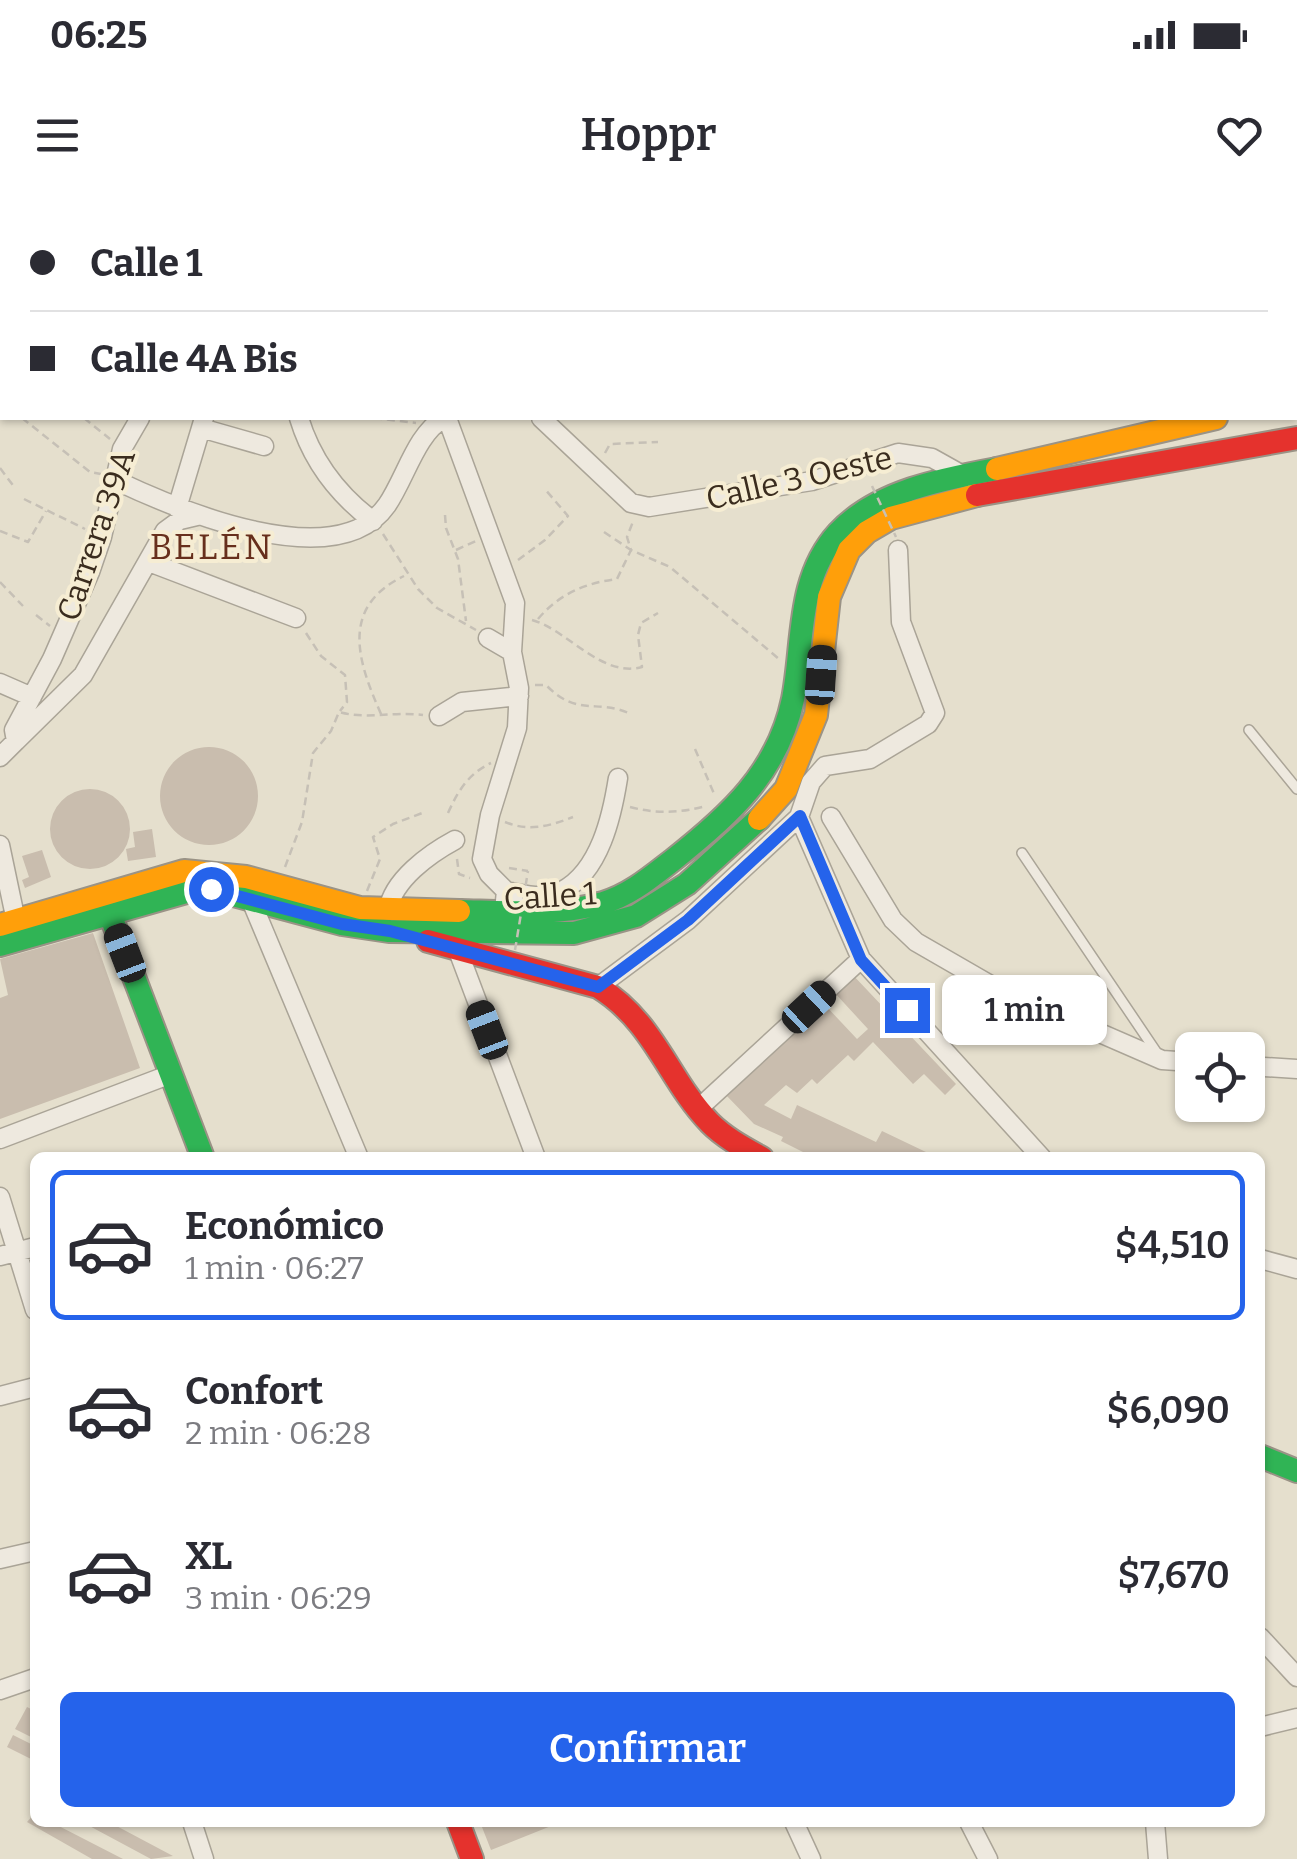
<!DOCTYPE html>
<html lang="es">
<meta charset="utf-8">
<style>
:root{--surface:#fff;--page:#f2f2f3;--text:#2b2b33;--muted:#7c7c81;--line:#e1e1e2;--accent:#2563eb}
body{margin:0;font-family:Bitter,serif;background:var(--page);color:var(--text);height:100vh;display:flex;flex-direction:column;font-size:38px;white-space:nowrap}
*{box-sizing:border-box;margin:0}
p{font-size:32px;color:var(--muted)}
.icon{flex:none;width:55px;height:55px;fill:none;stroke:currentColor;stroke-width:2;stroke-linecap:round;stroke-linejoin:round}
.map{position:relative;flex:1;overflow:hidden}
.side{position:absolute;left:30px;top:952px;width:1235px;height:675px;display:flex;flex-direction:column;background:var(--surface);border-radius:15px;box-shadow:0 2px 8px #0004}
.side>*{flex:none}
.top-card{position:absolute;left:0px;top:0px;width:1298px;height:220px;box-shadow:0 2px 8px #0004;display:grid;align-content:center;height:220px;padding:0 30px;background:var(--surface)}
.controls{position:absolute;left:1175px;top:832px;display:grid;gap:20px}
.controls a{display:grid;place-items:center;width:90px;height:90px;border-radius:15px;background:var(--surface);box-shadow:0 2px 8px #0004;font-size:50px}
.end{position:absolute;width:45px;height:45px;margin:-22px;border:12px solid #2563eb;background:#fff;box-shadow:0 0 0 5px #fff}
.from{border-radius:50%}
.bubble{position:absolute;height:70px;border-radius:15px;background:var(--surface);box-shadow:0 2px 8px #0004;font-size:32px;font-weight:600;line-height:70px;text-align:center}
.car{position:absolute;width:30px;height:60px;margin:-30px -15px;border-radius:12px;box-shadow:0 0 8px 2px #0007;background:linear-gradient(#222 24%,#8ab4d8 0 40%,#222 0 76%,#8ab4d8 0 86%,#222 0)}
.top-card b{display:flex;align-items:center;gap:35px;height:95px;font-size:38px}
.top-card b+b{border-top:2px solid var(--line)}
.top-card i{width:25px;height:25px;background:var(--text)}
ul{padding:18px 0 0;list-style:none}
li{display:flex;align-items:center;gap:30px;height:150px;margin:0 20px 15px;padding:0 10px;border:5px solid transparent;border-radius:15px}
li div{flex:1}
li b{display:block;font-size:38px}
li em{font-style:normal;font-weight:600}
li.active{border-color:var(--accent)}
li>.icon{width:90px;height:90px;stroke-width:1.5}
.cta{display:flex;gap:20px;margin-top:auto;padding:20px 30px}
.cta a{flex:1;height:115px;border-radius:15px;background:var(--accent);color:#fff;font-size:40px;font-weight:600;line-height:115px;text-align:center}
.status{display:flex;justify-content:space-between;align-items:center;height:70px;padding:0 50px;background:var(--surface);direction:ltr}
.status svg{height:28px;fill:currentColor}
header{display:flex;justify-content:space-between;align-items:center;height:130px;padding:0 30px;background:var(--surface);font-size:45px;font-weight:600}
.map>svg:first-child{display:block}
.building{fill:#c9bdae}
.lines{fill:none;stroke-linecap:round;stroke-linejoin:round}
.lane-casing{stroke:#aaa497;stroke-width:12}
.street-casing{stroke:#aaa497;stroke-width:21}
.fast-casing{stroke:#9a9386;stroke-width:26}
.slow-casing{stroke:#9a9386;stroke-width:26}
.jam-casing{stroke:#9a9386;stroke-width:26}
.path{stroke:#c6c0b6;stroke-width:2.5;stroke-dasharray:8 5;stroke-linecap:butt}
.lane{stroke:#eee9df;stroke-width:9}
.street{stroke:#eee9df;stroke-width:18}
.fast{stroke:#30b455;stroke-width:22}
.slow{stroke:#ff9f0a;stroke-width:22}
.jam{stroke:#e5322d;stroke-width:22}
.path-bridge{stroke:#c6c0b6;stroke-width:2.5;stroke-dasharray:8 5;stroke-linecap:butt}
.route{stroke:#2563eb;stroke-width:12}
.labels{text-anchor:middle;stroke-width:8;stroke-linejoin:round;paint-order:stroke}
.street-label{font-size:32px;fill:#3a2c1e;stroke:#f6edd3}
.neighbourhood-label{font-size:35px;letter-spacing:2.5px;fill:#672f1c;stroke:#f6edd3}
</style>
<div class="status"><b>06:25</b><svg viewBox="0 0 49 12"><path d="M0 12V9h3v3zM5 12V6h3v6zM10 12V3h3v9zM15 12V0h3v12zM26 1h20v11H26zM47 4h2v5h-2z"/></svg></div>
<header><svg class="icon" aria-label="menu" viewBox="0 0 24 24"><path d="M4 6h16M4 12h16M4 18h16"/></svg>Hoppr<svg class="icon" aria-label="heart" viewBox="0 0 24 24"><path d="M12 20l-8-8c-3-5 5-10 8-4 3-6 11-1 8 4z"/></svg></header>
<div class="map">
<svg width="1297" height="1659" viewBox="0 0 1297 1659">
<rect width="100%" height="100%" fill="#e5dfcd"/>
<!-- building -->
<path class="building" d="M160 596a49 49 0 1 1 98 0a49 49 0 1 1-98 0Z
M50 629a40 40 0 1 1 80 0a40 40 0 1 1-80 0Z
M152,629L156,657L128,661L126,649L135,647L133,632Z
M42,650L51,677L25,688L22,680L29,677L22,656Z
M93,733L140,868L0,919V798L8,795L0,759Z
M851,773L956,884L945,895L924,874L913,884L873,842L854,861L848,855L817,884L812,879L797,893L786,885L764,905L791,919L797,905L876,942L882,931L928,953L926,958H815L781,941L783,937L754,924L725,894L825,805L857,839L868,829L833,791Z
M27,1507L35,1511V1539L15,1529Z
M13,1535L35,1546V1561L7,1547Z
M35,1613V1622H51L123,1659H92L27,1622Z
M82,1622H109L173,1656L151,1659Z
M480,1622H550L551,1626L491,1650Z"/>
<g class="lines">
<defs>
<path id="lane" d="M970,0L974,2
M1230,2L1231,0
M1295,113L1297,106
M1295,164H1297
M1249,530L1297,589
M1022,653L1157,853"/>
<path id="street" d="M111,0L121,2
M173,0L175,2
M497,0L499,2
M622,2L623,0
M1272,2L1273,0
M0,10L2,14
M1295,86L1297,87
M299,218C312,261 337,294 373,321
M447,218L515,403L512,452L519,488L517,528L490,615L482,659L489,674L506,691L504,711
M541,218L631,303L649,307L812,281L898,253L932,258L966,277
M201,228L264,246
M115,280C176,309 336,378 387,305C406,277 416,234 444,218
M177,308L204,218
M149,362L296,418
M488,438L512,452
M0,483L32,497
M439,516L462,502L519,496
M16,541L83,475L165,331L180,320L197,316
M0,557L16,541L14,530L52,459L90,372L102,337L122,249L140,218
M799,617L861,759L1042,958
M831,617L893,720L916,742L994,787L1162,860L1192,862
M0,645L16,721
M506,691C524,695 545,700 562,691C600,671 612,616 618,578
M250,698L359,958
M388,710C393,680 429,654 455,640
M457,748L536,958
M598,787L688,720L799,617L811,582L825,566L870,559L928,524L935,513L901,422L898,350
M1248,866L1297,869
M698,909L861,759
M0,939L171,874
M0,997L35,1110
M0,1056L35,1047
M1260,1059L1297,1069
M0,1196L35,1187
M0,1359L35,1351
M1260,1437L1297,1477
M0,1490L35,1478
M1260,1527L1297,1518
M192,1622L204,1659
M794,1622L811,1659
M969,1622L988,1659
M1155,1622L1158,1659"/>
<path id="fast" d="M105,701L203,958
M459,711C506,712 556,716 603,703C630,695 651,677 673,660C729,616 778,572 793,499C804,444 796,379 838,333C877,291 943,279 997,269
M0,745L190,691L211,689L342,724L389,731L574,733L636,716L687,684L759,619
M1260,1256L1297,1271"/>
<path id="slow" d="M1295,198H1297
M997,269L1216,218
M759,619L786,589L816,515L829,397L849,350L867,332L891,318L977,295
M0,725L184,671L246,677L360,708L459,711"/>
<path id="jam" d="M977,295L1297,238
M428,741L598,787C655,822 667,878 710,923C725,938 744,948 762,958
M458,1622L472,1659"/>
</defs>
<!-- lane casing -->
<use href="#lane" class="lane-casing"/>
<!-- street casing -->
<use href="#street" class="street-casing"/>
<!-- fast casing -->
<use href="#fast" class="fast-casing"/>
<!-- slow casing -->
<use href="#slow" class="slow-casing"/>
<!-- jam casing -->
<use href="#jam" class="jam-casing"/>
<!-- path -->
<path class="path" d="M0,55L2,56
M0,115L2,114
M0,140L2,141
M22,218L90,272L101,274
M84,218L110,239
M374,218L416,223
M605,253L610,244L658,242
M0,268L15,288
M24,299L85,329
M445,315L446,328L458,359L466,421
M0,331L28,342L46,311
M604,332L631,350L670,367L779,459
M383,334L418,389L437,408L476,430
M456,350L476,341
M518,360L545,340L568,316L544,288
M0,382L23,406
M36,415L50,426
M538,419C559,394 585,383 617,379L631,350L627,337L634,319
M532,420C568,430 601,478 642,467L638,435L641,423L658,413
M306,433L321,456L345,475L347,502L340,511
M535,485H546C578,518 597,498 631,514
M381,514C357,460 340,407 404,376
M695,549L715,596
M630,607C656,614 680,613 706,606
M448,613C458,591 468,574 491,563
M505,622C529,632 550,626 573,617
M457,659L459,674L470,678
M285,667L302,622L313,553L331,531L339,512C368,520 393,511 423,515
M509,668L528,671
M367,691L380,659L373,637L393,624L425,612"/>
<!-- lane -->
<use href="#lane" class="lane"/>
<!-- street -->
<use href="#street" class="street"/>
<!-- fast -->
<use href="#fast" class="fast"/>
<!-- slow -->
<use href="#slow" class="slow"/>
<!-- jam -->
<use href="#jam" class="jam"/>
<!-- path-bridge -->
<path class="path-bridge" d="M872,286L896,337
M515,750L528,671"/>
</g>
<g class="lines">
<!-- route -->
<path class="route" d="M211,689L342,724L390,731L598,787L688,720L800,616L861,760L907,810"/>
</g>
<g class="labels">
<!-- street labels -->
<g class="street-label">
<text transform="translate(799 278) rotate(-13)" y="11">Calle 3 Oeste</text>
<text transform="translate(96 335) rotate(-71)" y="11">Carrera 39A</text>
<text transform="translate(550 696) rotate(-4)" y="11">Calle 1</text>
</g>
<!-- neighbourhood labels -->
<g class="neighbourhood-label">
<text x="212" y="359">BELÉN</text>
</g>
</g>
</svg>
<div class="controls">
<a><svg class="icon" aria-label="locate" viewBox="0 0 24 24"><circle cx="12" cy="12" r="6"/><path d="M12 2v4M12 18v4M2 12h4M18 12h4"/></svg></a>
</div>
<i class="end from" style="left:211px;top:689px"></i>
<i class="end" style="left:907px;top:810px"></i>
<div class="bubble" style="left:942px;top:775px;width:165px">1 min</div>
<i class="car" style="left:821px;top:475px;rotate:4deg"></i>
<i class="car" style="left:125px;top:753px;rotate:339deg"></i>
<i class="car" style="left:809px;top:807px;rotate:47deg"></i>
<i class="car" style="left:487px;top:830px;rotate:339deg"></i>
<div class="top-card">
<b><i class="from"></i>Calle 1</b>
<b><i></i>Calle 4A Bis</b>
</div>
<section class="side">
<ul>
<li class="active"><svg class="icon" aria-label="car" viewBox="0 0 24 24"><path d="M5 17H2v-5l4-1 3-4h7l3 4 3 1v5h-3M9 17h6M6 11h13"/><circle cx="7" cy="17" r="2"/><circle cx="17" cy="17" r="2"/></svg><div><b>Económico</b><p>1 min · 06:27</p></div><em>$4,510</em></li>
<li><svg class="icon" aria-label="car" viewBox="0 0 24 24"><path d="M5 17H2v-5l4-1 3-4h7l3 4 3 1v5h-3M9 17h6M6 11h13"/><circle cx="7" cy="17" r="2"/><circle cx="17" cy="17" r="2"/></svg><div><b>Confort</b><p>2 min · 06:28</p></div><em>$6,090</em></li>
<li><svg class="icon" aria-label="car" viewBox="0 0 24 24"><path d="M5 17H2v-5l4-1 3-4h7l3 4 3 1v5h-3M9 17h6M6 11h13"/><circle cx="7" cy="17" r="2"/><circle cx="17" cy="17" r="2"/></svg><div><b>XL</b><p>3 min · 06:29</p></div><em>$7,670</em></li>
</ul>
<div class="cta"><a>Confirmar</a></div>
</section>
</div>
